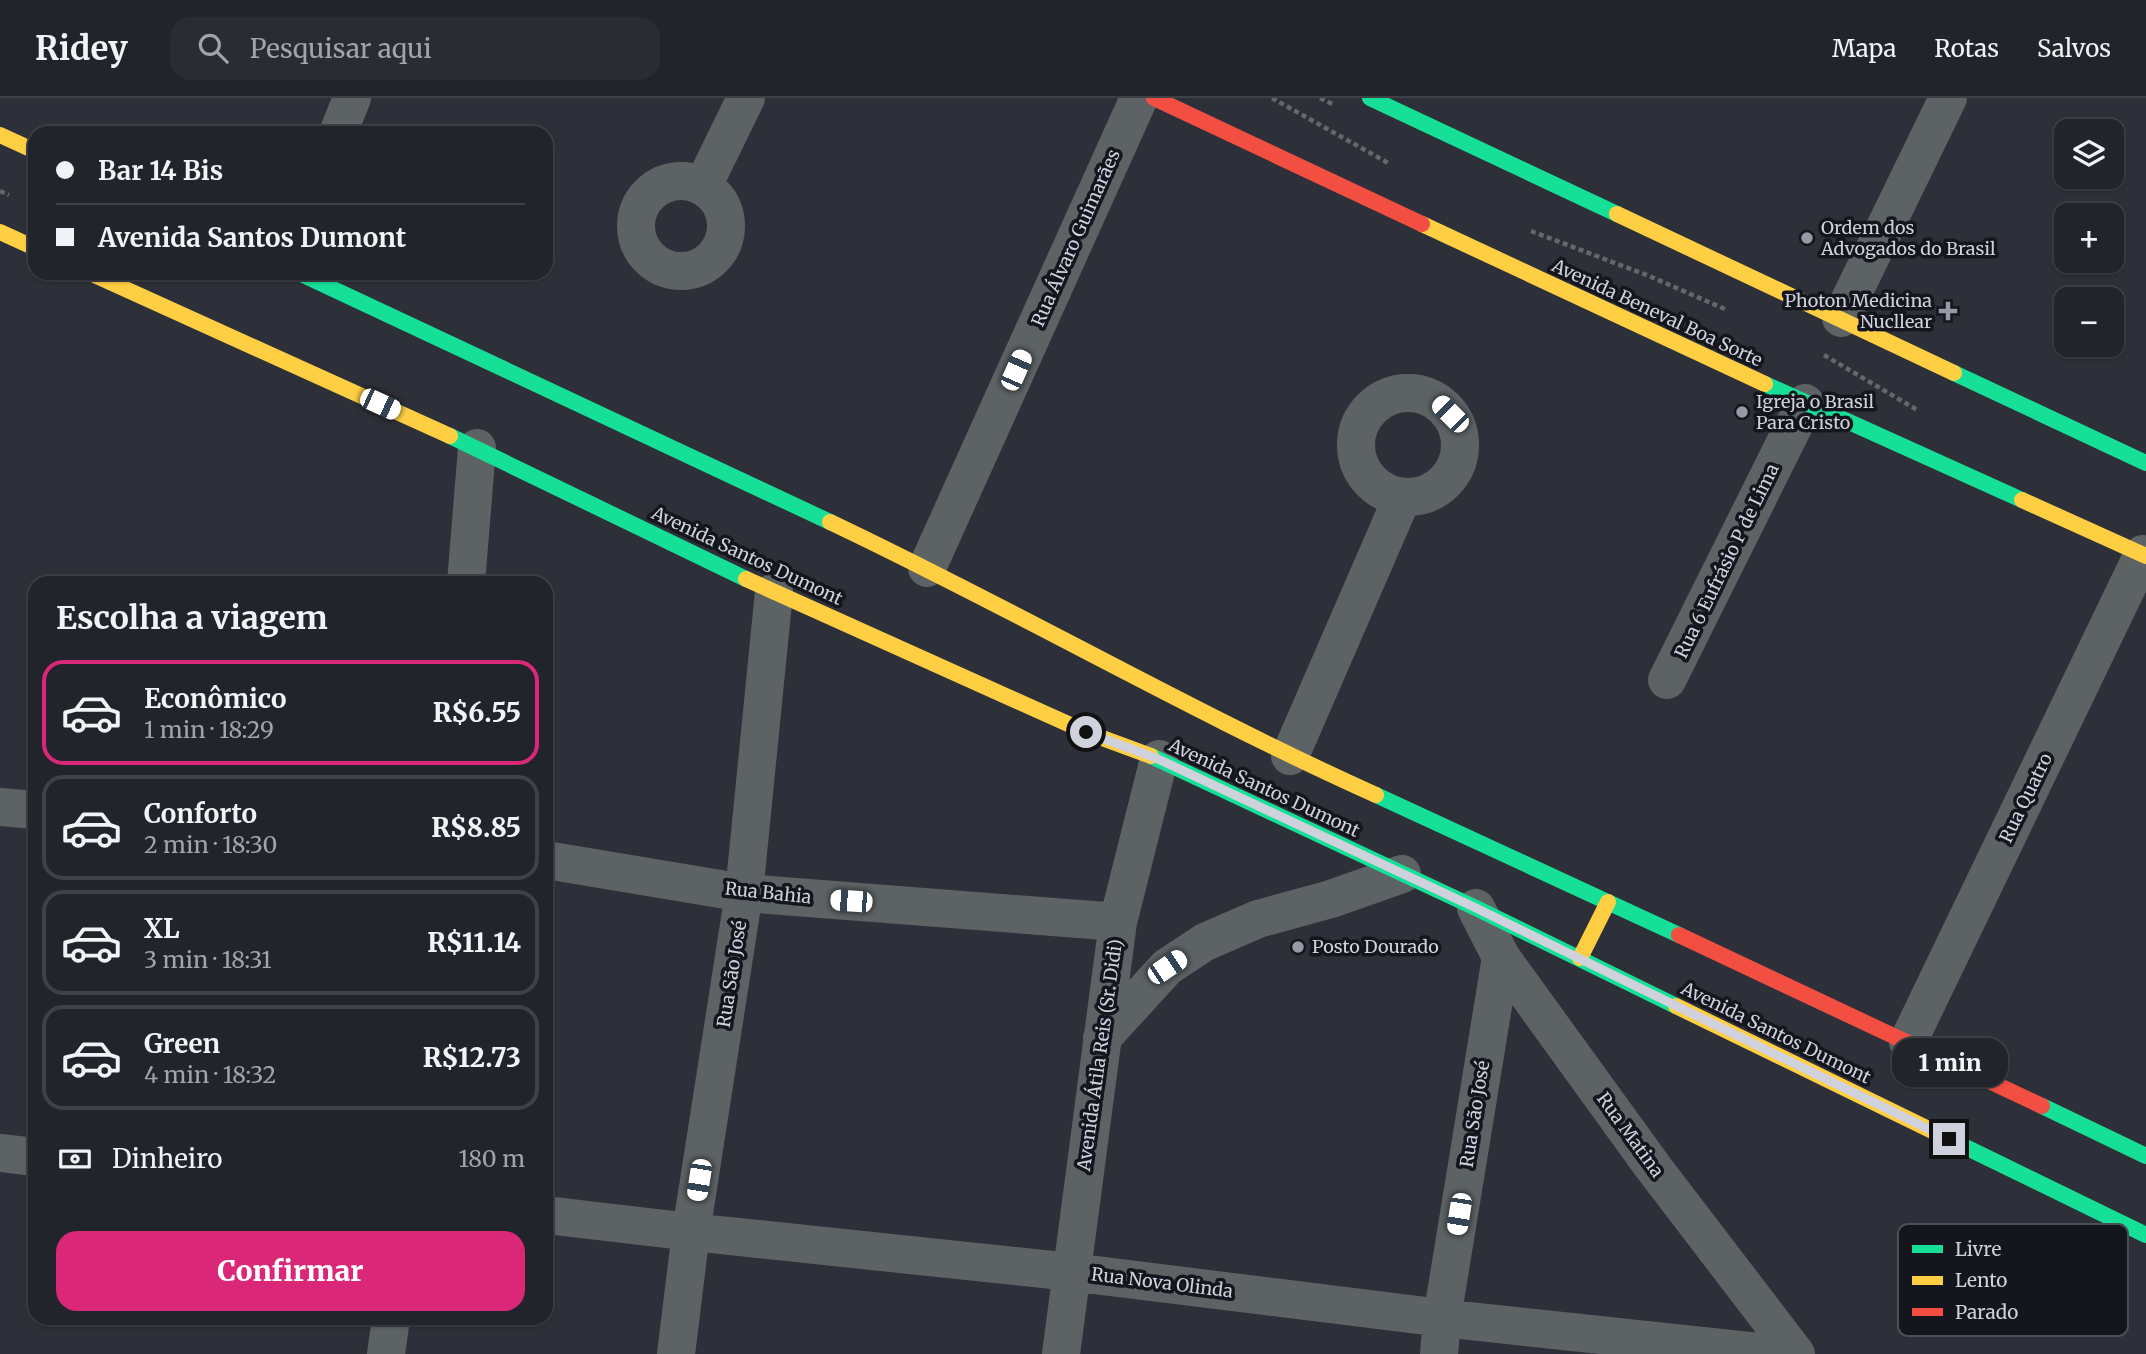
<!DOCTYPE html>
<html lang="pt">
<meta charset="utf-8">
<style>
:root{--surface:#22242b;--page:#2a2c33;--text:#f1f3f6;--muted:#a2a4a9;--line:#3f4147;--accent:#db2777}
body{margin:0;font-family:Merriweather,serif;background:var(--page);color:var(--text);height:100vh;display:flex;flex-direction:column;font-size:26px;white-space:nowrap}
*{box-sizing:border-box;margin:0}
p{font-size:23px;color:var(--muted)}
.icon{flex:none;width:38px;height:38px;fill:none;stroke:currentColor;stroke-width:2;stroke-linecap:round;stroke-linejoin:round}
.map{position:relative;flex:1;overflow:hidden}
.sheet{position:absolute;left:28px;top:478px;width:525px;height:749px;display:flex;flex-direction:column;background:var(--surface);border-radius:21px;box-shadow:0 2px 5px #0004,0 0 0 2px var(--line)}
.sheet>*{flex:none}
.guide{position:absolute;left:28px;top:28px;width:525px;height:154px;border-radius:21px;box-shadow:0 2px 5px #0004,0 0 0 2px var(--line);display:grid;align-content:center;height:154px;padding:0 28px;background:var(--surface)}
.controls{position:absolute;left:2054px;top:21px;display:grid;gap:14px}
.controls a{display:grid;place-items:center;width:70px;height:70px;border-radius:14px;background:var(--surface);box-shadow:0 2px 5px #0004,0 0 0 2px var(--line);font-size:35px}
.end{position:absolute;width:32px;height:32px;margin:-16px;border:9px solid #cfd2dd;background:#111;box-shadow:0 0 0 4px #111}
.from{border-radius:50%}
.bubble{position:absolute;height:49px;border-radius:21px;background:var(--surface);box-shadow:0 2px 5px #0004,0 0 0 2px var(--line);font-size:23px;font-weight:800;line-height:49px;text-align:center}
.car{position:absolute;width:21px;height:42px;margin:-21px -10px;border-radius:9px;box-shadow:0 0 5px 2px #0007;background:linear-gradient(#fff 24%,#345 0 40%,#fff 0 76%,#345 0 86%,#fff 0)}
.guide b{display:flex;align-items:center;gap:24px;height:66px;font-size:26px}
.guide b+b{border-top:2px solid var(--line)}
.guide i{width:18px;height:18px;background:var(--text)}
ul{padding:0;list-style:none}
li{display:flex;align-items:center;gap:21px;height:105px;margin:0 14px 10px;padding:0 14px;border:4px solid var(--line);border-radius:21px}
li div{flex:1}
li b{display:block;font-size:26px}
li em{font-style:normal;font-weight:800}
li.current{border-color:var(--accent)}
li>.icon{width:63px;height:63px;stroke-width:1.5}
h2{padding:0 28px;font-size:32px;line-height:84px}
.pay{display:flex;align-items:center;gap:18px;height:77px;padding:0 28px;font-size:26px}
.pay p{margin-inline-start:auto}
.action{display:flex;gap:14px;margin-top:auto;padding:14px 28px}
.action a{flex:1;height:80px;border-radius:21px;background:var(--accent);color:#fff;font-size:28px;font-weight:800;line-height:80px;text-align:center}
header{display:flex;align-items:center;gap:42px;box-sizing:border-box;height:98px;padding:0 35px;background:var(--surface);border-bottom:2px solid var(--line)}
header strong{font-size:33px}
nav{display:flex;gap:38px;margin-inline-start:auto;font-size:24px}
.search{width:490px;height:63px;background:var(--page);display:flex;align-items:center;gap:18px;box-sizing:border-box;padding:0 24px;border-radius:21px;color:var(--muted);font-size:26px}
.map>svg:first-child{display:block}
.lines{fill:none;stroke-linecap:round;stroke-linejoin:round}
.path{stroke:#64686c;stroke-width:4.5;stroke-dasharray:5 3.5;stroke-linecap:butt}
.street{stroke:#5d6365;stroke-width:38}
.fast{stroke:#16e098;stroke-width:16}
.slow{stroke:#ffcf43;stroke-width:16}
.jam{stroke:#f24e42;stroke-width:16}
.route{stroke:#cfd2dd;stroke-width:9}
.poi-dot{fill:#9799a4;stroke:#14151d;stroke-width:2.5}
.labels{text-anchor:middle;stroke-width:7;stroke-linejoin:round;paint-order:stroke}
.poi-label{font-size:18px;fill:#cfd2dd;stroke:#14151d;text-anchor:start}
.street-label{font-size:18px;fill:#cfd2dd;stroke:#14151d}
.key{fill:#14151d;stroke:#4c4e57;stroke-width:2}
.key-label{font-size:19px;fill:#cfd2dd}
</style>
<header>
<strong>Ridey</strong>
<div class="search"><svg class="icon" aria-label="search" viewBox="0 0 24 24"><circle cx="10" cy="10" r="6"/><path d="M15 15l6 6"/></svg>Pesquisar aqui</div>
<nav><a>Mapa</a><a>Rotas</a><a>Salvos</a></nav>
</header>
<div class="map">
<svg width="2146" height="1256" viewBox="0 0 2146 1256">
<rect width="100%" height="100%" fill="#2e3039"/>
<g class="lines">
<!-- path -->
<path class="path" d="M1272,0L1390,66
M1320,0L1334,7
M0,93L9,97
M1531,133L1649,178L1727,212
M1824,257L1919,313"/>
<!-- street -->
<path class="street" d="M338,35L352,0
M636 128a45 45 0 1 1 90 0a45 45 0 1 1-90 0Z
M703,88L746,0
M1841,220L1948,0
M1356 347a52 52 0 1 1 104 0a52 52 0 1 1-104 0Z
M927,470L1139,0
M466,485L477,350
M1667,582L1805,305
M1290,658L1402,400
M0,709L35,712
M546,762L744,795L1118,824
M1476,810L1501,859L1653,1069L1796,1256
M1102,940L1167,869L1205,844L1258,821L1331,801L1402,776
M1908,944L2143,456
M0,1055L35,1059
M546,1117L691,1134L1071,1174L1442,1220L1777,1256
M386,1256L391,1220
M676,1256L691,1134L744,795L774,494
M1061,1256L1118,824L1159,661
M1439,1256L1442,1220L1501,859"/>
<!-- fast -->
<path class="fast" d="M1370,0L1617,116
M299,175L830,424
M1954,275L2146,365
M1765,286L2022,402
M450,338L746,481
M1151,658L1476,810L1676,908
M1376,697L1679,837
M2042,1008L2146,1058
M1951,1042L2146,1137"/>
<!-- slow -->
<path class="slow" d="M0,37L35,53
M1617,116L1954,275
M1422,126L1765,286
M0,134L35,150
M90,175L450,338
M2022,402L2146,458
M830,424C1014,511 1191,614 1376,697
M746,481L1086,634L1151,658
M1580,860L1608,804
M1676,908L1951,1042"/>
<!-- jam -->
<path class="jam" d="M1154,0L1422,126
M1679,837L2042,1008"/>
</g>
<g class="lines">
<!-- route -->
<path class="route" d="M1086,634L1158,661L1476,810L1949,1041"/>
</g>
<!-- markers -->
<g class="poi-dot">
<circle cx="1807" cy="140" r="7"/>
<path d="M1944.5 202.5h7v7h7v7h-7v7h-7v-7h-7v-7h7z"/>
<circle cx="1742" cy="314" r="7"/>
<circle cx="1298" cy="849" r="7"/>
</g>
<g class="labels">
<!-- poi labels -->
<g class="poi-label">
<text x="1821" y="136">Ordem dos<tspan x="1821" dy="21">Advogados do Brasil</tspan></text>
<text x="1932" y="209" text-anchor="end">Photon Medicina<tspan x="1932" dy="21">Nucllear</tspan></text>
<text x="1756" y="310">Igreja o Brasil<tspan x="1756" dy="21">Para Cristo</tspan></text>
<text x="1312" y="855">Posto Dourado</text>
</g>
<!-- street labels -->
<g class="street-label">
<text transform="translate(1076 140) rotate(-66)" y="6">Rua Álvaro Guimarães</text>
<text transform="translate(1657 215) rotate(25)" y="6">Avenida Beneval Boa Sorte</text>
<text transform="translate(747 458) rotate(25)" y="6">Avenida Santos Dumont</text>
<text transform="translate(1727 463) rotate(-64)" y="6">Rua 6 Eufrásio P de Lima</text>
<text transform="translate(1264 690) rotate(25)" y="6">Avenida Santos Dumont</text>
<text transform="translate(2026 700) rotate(-64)" y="6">Rua Quatro</text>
<text transform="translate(768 795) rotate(6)" y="6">Rua Bahia</text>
<text transform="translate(732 876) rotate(-81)" y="6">Rua São José</text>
<text transform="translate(1776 935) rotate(26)" y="6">Avenida Santos Dumont</text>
<text transform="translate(1100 957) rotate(-82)" y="6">Avenida Átila Reis (Sr. Didi)</text>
<text transform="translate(1475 1016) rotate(-81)" y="6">Rua São José</text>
<text transform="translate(1630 1037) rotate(54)" y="6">Rua Matina</text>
<text transform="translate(1162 1185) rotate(7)" y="6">Rua Nova Olinda</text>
</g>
</g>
<!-- legend -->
<rect x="1898" y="1126" width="230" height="112" rx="10" class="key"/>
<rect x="1912" y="1147" width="31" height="8" fill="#16e098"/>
<rect x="1912" y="1178" width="31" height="9" fill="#ffcf43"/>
<rect x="1912" y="1210" width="31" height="8" fill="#f24e42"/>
<g class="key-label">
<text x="1955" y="1158">Livre</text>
<text x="1955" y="1189">Lento</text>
<text x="1955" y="1221">Parado</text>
</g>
</svg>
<div class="controls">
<a><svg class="icon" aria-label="layers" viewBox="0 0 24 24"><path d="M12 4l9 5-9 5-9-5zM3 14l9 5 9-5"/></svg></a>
<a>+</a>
<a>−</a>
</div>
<i class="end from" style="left:1086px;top:634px"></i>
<i class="end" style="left:1949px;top:1041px"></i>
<div class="bubble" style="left:1892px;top:940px;width:116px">1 min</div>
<i class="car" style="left:1016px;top:272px;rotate:24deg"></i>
<i class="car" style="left:380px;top:306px;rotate:115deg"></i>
<i class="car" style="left:1450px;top:316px;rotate:315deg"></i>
<i class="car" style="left:851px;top:803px;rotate:274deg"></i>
<i class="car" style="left:1167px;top:869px;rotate:56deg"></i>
<i class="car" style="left:699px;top:1082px;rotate:189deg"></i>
<i class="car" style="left:1459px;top:1116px;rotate:189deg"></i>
<div class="guide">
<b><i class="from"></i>Bar 14 Bis</b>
<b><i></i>Avenida Santos Dumont</b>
</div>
<section class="sheet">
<h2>Escolha a viagem</h2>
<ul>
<li class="current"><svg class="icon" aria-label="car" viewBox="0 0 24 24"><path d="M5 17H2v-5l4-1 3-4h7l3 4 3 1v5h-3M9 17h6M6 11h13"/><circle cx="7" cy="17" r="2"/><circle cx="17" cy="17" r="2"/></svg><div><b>Econômico</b><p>1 min · 18:29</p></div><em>R$6.55</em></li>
<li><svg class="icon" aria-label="car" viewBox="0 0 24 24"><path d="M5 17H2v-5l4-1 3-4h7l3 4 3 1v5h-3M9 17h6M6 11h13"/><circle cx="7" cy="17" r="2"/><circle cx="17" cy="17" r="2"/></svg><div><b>Conforto</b><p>2 min · 18:30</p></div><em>R$8.85</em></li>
<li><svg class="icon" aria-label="car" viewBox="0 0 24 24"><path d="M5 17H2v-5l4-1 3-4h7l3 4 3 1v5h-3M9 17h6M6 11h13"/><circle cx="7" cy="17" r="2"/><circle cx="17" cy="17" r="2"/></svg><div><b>XL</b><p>3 min · 18:31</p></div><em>R$11.14</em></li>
<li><svg class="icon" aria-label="car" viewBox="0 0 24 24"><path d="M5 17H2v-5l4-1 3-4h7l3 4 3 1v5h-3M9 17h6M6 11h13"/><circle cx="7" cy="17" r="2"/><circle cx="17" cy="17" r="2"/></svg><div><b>Green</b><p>4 min · 18:32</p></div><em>R$12.73</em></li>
</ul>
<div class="pay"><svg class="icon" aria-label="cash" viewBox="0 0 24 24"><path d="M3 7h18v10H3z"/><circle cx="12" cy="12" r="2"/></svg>Dinheiro<p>180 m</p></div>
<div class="action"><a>Confirmar</a></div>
</section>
</div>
